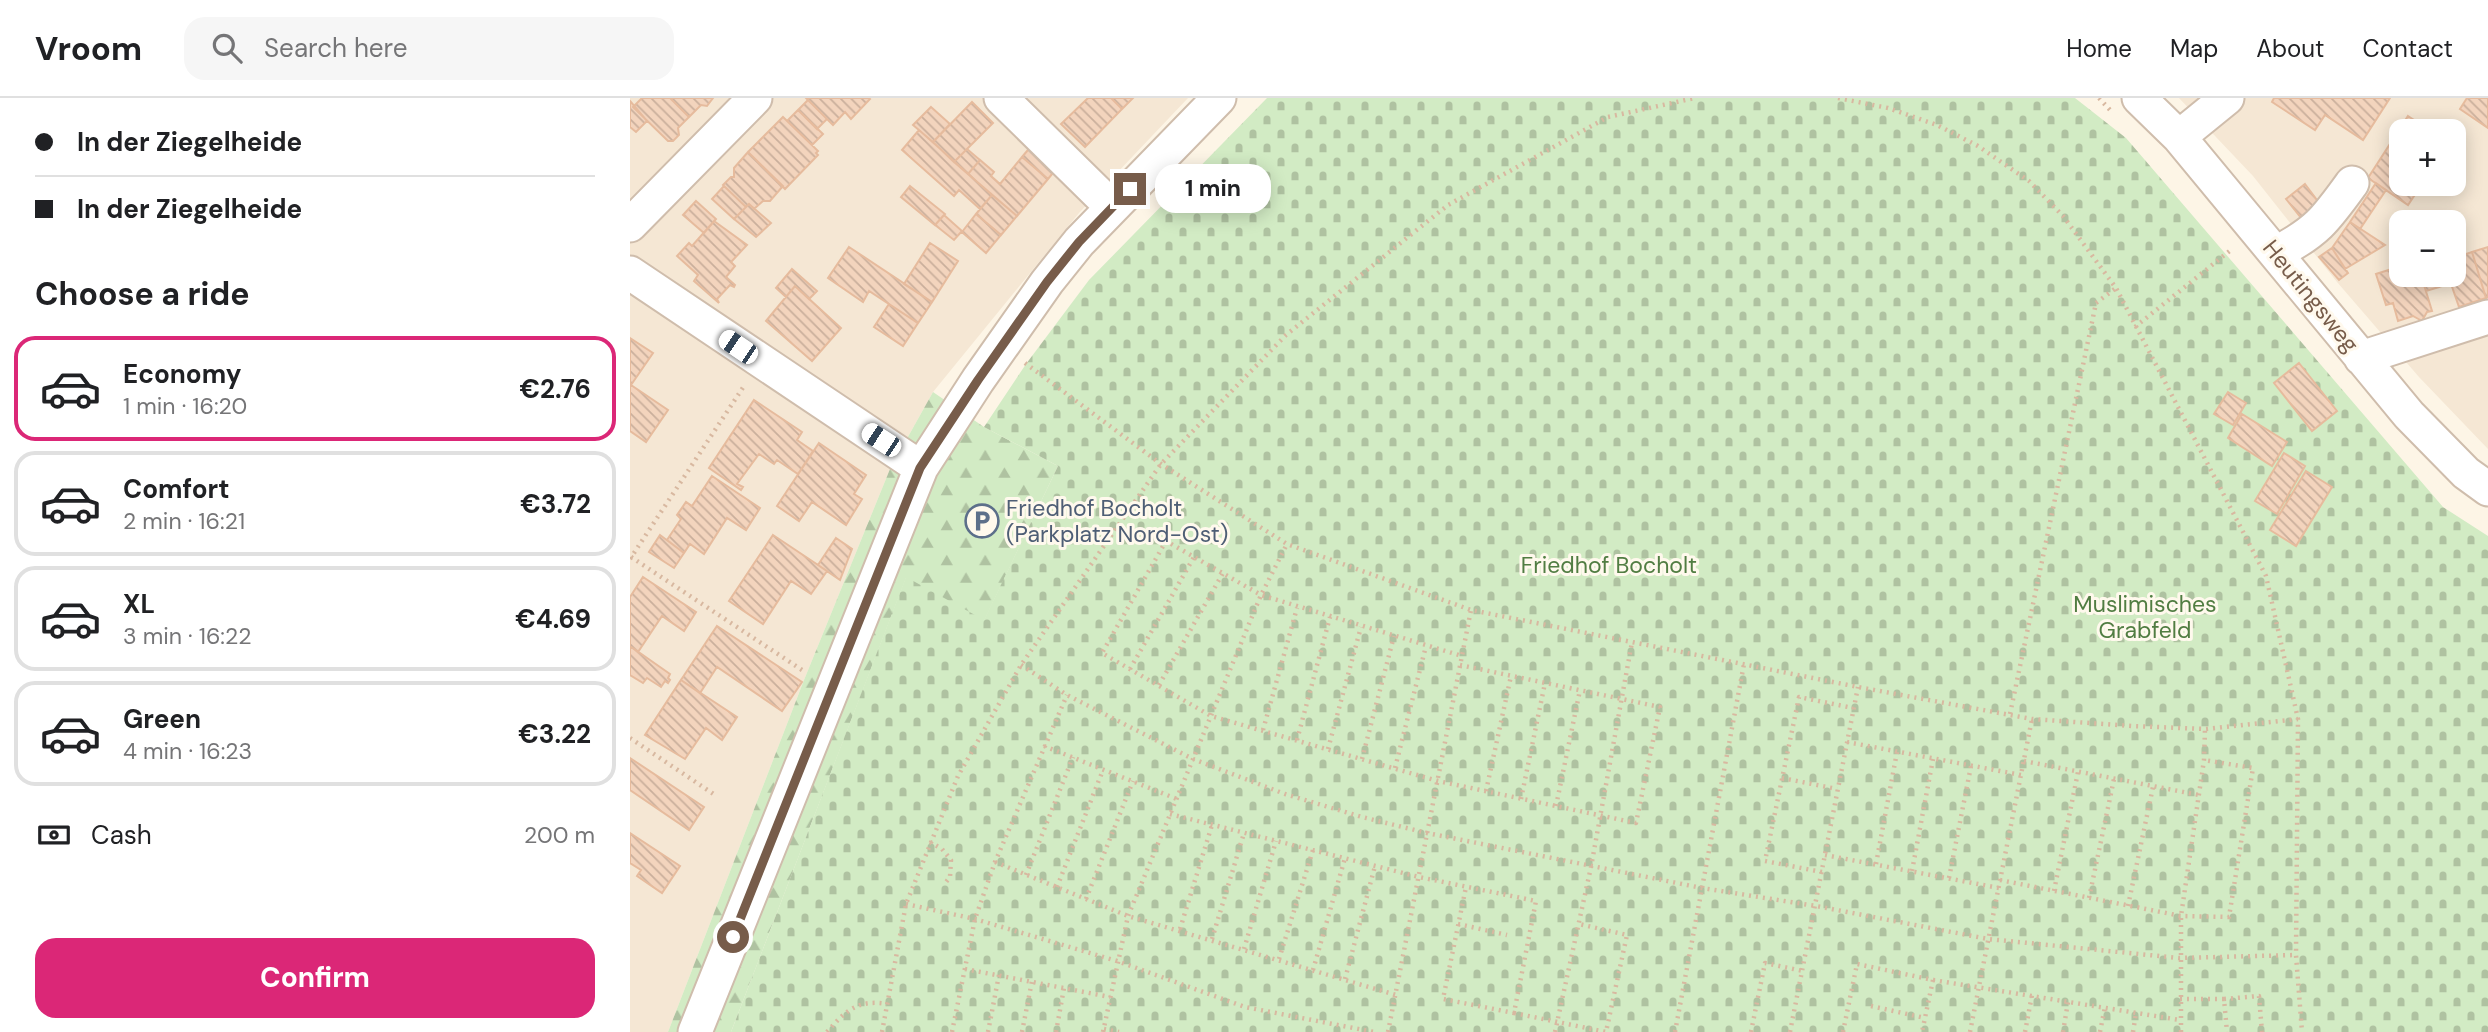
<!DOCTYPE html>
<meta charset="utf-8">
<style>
:root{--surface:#fff;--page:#f6f6f6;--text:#202124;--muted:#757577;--line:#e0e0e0;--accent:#db2777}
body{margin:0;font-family:"DM Sans",sans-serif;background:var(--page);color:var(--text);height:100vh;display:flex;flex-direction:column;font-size:26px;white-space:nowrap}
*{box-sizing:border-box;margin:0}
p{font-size:23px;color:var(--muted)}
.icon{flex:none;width:38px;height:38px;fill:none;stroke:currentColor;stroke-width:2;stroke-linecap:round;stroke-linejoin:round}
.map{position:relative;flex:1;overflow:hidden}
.drawer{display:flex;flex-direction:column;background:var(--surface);width:630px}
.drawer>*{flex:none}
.top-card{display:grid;align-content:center;height:154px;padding:0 35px;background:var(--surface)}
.fabs{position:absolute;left:1759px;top:21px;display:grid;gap:14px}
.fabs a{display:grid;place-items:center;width:77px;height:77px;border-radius:14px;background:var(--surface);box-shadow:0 4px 18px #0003;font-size:35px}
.end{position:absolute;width:32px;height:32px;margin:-16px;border:9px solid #775c4a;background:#fff;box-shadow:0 0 0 4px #fff}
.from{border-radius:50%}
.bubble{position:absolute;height:49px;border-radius:21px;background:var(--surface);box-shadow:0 4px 18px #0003;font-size:23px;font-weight:700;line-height:49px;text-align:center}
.car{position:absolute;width:21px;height:42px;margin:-21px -10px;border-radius:9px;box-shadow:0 0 5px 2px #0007;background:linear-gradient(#fff 24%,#345 0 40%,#fff 0 76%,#345 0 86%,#fff 0)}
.top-card b{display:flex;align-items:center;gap:24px;height:66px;font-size:26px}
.top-card b+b{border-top:2px solid var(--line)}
.top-card i{width:18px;height:18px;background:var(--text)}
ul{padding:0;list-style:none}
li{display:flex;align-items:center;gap:21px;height:105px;margin:0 14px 10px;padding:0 21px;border:4px solid var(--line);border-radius:21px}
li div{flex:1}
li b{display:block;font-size:26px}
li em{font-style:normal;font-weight:700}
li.selected{border-color:var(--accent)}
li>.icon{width:63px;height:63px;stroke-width:1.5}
h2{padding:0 35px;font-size:32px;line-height:84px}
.pay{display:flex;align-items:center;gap:18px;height:77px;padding:0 35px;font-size:26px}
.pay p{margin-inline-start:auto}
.action{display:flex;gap:14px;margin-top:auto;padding:14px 35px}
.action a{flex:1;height:80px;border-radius:21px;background:var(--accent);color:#fff;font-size:28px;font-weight:700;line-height:80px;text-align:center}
header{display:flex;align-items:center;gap:42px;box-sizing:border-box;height:98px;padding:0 35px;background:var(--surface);border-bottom:2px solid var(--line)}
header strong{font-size:33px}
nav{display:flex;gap:38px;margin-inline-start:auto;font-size:24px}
.search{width:490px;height:63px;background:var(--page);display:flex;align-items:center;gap:18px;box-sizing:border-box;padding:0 24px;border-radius:21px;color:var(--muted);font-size:26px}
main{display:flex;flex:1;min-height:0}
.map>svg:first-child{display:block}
.residential{fill:#f5e7d4;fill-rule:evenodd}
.forest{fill:url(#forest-firs)}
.cemetery{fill:url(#cemetery-stones)}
.building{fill:url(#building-back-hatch);stroke:#e6bb9d;stroke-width:2}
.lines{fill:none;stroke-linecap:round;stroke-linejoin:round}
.minor-casing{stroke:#cfbdac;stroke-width:37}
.path{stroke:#d8b8a0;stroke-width:4.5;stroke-dasharray:2 5;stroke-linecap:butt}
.minor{stroke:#fff;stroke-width:33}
.route{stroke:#775c4a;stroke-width:9}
.labels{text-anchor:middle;stroke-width:6;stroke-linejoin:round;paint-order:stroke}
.street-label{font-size:23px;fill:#775c4a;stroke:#fff9ed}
.service-label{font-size:23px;fill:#4e5e75;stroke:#fff9ed;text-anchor:start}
.park-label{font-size:23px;fill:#517d42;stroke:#fff9ed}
</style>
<header>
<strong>Vroom</strong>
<div class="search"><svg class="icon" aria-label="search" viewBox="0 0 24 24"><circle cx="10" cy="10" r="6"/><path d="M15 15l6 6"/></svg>Search here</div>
<nav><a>Home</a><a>Map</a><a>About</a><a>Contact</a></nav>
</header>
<main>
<section class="drawer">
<div class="top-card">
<b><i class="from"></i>In der Ziegelheide</b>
<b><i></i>In der Ziegelheide</b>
</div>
<h2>Choose a ride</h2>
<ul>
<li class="selected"><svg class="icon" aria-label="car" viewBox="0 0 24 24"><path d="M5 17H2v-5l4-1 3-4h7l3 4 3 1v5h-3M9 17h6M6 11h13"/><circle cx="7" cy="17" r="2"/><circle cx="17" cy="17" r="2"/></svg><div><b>Economy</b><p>1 min · 16:20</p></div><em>€2.76</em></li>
<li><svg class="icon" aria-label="car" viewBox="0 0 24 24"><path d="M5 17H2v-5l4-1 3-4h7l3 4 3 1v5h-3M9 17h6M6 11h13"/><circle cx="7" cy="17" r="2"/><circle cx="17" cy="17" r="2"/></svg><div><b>Comfort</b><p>2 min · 16:21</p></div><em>€3.72</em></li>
<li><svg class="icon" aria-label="car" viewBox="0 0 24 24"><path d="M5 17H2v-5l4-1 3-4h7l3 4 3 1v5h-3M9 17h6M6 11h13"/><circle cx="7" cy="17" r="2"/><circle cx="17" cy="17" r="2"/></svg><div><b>XL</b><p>3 min · 16:22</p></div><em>€4.69</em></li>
<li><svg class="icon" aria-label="car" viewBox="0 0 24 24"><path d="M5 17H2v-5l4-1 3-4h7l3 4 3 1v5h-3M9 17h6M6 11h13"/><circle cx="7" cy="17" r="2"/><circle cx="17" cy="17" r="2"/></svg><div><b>Green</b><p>4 min · 16:23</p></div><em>€3.22</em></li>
</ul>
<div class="pay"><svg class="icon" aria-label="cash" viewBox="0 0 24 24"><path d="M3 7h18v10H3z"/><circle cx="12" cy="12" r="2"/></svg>Cash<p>200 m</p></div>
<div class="action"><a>Confirm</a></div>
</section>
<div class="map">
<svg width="1858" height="934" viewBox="0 0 1858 934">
<defs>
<pattern id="forest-firs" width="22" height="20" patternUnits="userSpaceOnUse" patternTransform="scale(1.75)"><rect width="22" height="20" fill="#d2ebc4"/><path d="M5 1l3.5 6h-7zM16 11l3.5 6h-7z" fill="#afc2a1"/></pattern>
<pattern id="cemetery-stones" width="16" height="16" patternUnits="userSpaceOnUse" patternTransform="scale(1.75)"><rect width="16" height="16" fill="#d2ebc4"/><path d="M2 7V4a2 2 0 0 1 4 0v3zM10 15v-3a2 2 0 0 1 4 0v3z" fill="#afc2a1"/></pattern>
<pattern id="building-back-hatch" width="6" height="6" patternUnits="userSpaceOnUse" patternTransform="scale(1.75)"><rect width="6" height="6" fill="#f3d4bd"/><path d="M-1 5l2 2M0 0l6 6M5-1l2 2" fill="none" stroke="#caaf9c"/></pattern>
</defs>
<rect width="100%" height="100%" fill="#fdf5e6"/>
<!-- residential -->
<path class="residential" d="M0,0H558L449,115L303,294L260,371L174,582L38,934H0Z
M1549,0H1858V351L1789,279L1707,184L1623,78ZM1771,33H1824V86H1771ZM1771,124H1824V177H1771Z"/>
<!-- forest -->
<path class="forest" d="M303,294L354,329L428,368L354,523L276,480L101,934H38L174,582L260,371Z"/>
<!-- cemetery -->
<path class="cemetery" d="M637,0H1445L1496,40L1813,409L1858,438V934H101L276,479L354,522L428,368L354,329L396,266L459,182Z"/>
<!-- building -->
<path class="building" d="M12,0H40L59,19L48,30L49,37L43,43H38L3,9Z
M40,0H83L77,8L71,7L59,19Z
M176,0H239L240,1L221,21L215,14L203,27Z
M458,0H481L492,11L455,49L431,26Z
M481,0H503L492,11Z
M1644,0H1760L1733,42L1695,17L1685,32L1642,4Z
M1837,0H1858V30L1830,11Z
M178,2L197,21L187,31L168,12Z
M0,3L17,23L6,34L0,29Z
M342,4L363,25L324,64L303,44Z
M301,9L320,26L303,44L283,27Z
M168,12L193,36L182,47L157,23Z
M1778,18L1801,33H1771V86H1792L1778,107L1738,80Z
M153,19L188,53L186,55L188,57L155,91L118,54Z
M289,32L362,97L350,111L329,92L324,98L272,52Z
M403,46L427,70L418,81L392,59Z
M1824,48L1834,55L1824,71Z
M337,51L350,62L338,76L324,64Z
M118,54L153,88L140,103H133L124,111L119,106L116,109L93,87L101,79H104V70Z
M392,59L418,81L387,118L338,76L350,62L364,74L361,78L370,86Z
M1746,85L1756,92L1730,131L1720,124Z
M1675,86L1690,106L1672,121L1656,101Z
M94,88L116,109L104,121L82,101Z
M280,88L315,116L305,127L271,99Z
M362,97L387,118L371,137L346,116Z
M66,103L86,121L74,135L53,117Z
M119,106L141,125L126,139L104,121Z
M346,116L371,137L356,155L332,134Z
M314,117L332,133L324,142L305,127Z
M84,123L117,147L101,164L105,168L96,179L105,187L104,189L100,187L87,201L89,205L64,183L68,177L47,158L59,145L62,148Z
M1720,124L1755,147L1715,171L1702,150Z
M300,145L328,163L302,204L274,186Z
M219,149L302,204L288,225L239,193L233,204L198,180Z
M1858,149V199L1856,200L1842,154Z
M1702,150L1718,175L1709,182L1689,159Z
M1842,154L1856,200L1829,209L1818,177H1824V160Z
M1771,168V177H1791L1802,213L1797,214L1792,223L1783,218L1768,223L1763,205L1756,207L1746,176Z
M162,171L187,193L179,201L165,188L156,199L146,190Z
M1791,177H1805L1809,189L1796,193Z
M1805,177H1818L1821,185L1809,189Z
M165,188L211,230L182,263L136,223Z
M259,206L288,225L273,248L244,229Z
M0,240L23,255L1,287L38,312L16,344L0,333Z
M1669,265L1707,313L1682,333L1644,285Z
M1598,294L1616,305L1603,327L1584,316Z
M124,302L172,334L167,342L183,353L168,376L147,362L144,366L129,356L107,386L113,389L111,392L79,370Z
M1612,316L1657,344L1642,368L1598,340Z
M189,345L236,377L224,396L232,401L216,427L182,404L169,423L147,408Z
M1654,355L1675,368L1647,416L1625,403Z
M1676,373L1702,389L1666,448L1640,432Z
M82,378L130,410L116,432L97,420L74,456L60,446L54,455L37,442L51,421L47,417L56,404L62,408Z
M30,437L54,455L44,470L19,454Z
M143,437L197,473L181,496L161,483L133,526L99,503Z
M206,440L222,451L210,482L188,467Z
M13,479L66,514L54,533L32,518L8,554L0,548V499Z
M87,528L172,584L152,613L87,569L70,595L51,582Z
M0,548L40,576L38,580L40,582L38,585L35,583L31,589L17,580L13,585L0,577Z
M51,582L107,619L92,642L76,630L55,661L15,637Z
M0,660L74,709L59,732L0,692Z
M0,735L50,768L32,795L7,778L11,772L0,765Z"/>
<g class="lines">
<defs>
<path id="minor" d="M371,0L482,109
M1509,0L1549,39L1779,317L1836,375L1858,391
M1549,39L1597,0
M0,127L125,0
M1646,155C1687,134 1696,121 1722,85
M0,175L291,370
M1731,260L1858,219
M65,934L291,370L348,282L417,184L449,144L589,0"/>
</defs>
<!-- minor casing -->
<use href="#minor" class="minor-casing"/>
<!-- path -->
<path class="path" d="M1208,0L1258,10L1307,27L1348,48L1399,83L1433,118L1486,190L1636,478L1668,621L1666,857L1672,934
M1469,0L1480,12
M1505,229L1602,151
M395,265L531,366L657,446L841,512L1228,589L1402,621L1502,628L1575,631L1668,621
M1,459L172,572
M0,461L114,288
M391,567L437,597L563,661L655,696L732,719L797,735L1072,790L1186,808L1358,841L1549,860L1666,857
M830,567L1030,609L1006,725L808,683L581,618L472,555L536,443L631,497L832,558
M500,571L564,459
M529,587L593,475
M1380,616L1466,205L1486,190
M633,632L667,510
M0,640L85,697
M667,642L700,519
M1217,644L1391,677
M414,648L547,701
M698,651L731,529
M732,661L764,538
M1394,663L1569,697
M765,670L796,548
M1152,680L1207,691
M856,693L881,578
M891,701L915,585
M926,708L950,592
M540,716L789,779L906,803L884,915L813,901L836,789
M300,744L312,751L321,762L320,779L316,784
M1195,757L1369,790
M365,764L498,818L766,897
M1246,766L1267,654
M1282,773L1303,661
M1192,774L1135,763L1169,599L1223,610
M396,777L443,659
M1319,780L1341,668
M1370,782L1551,818L1599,819L1623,670L1574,662
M427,789L473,672
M1424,793L1448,674
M1459,800L1484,681
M456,801L503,683
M276,806L345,821L487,863L615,909L744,934
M1498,808L1523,689
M828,826L877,837
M550,831L582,727
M582,841L614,735
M614,851L646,743
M649,861L683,752
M335,871L480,899
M683,872L715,760
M715,881L745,768
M1303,882L1550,922
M1550,901H1594L1597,934
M1594,901L1629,898L1632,934
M1241,908L1295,920
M884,915L976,934L997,837L949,826
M474,931L489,934
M197,934C215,913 228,901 257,906
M252,934L276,806L328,678L391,567L531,366L656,237L818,107L978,19L1065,0
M322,934L345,821L365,764L437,597
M358,934L369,877
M392,934L402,883
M426,934L434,890
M473,934L498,818L631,497L657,446
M758,934L841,512
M925,934L961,769L1002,544
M1045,934L1114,566
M1121,934L1135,865L1173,873
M1160,934L1228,589
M1213,934L1227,866L1303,882L1292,934
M1340,934L1402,621
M1395,934L1402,897
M1433,934L1438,904
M1470,934L1475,909
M1503,934L1506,915
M1551,934V818L1574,662L1575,631"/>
<!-- minor -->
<use href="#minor" class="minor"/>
</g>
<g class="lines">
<!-- route -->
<path class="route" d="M103,839L290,370L348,282L417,184L449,144L500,91"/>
</g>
<!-- icons -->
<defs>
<symbol id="parking-ring" viewBox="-11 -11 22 22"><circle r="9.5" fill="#fff9ed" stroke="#5c6f8a" stroke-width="1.5"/><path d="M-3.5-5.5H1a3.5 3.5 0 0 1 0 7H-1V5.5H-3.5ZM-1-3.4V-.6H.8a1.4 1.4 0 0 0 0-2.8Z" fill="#5c6f8a"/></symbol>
</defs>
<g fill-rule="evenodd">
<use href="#parking-ring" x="333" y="404" width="38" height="38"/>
</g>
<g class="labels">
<!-- street labels -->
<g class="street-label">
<text transform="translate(1681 198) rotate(51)" y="8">Heutingsweg</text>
</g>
<!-- service labels -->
<g class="service-label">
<text x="376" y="418">Friedhof Bocholt<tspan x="376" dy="26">(Parkplatz Nord-Ost)</tspan></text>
</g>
<!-- park labels -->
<g class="park-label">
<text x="979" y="475">Friedhof Bocholt</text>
<text x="1515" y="514">Muslimisches<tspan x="1515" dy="26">Grabfeld</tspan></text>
</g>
</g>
</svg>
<div class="fabs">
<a>+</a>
<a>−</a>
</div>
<i class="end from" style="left:103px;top:839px"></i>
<i class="end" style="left:500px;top:91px"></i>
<div class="bubble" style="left:525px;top:66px;width:116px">1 min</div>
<i class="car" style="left:108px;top:249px;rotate:304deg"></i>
<i class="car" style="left:251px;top:342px;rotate:303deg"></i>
</div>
</main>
